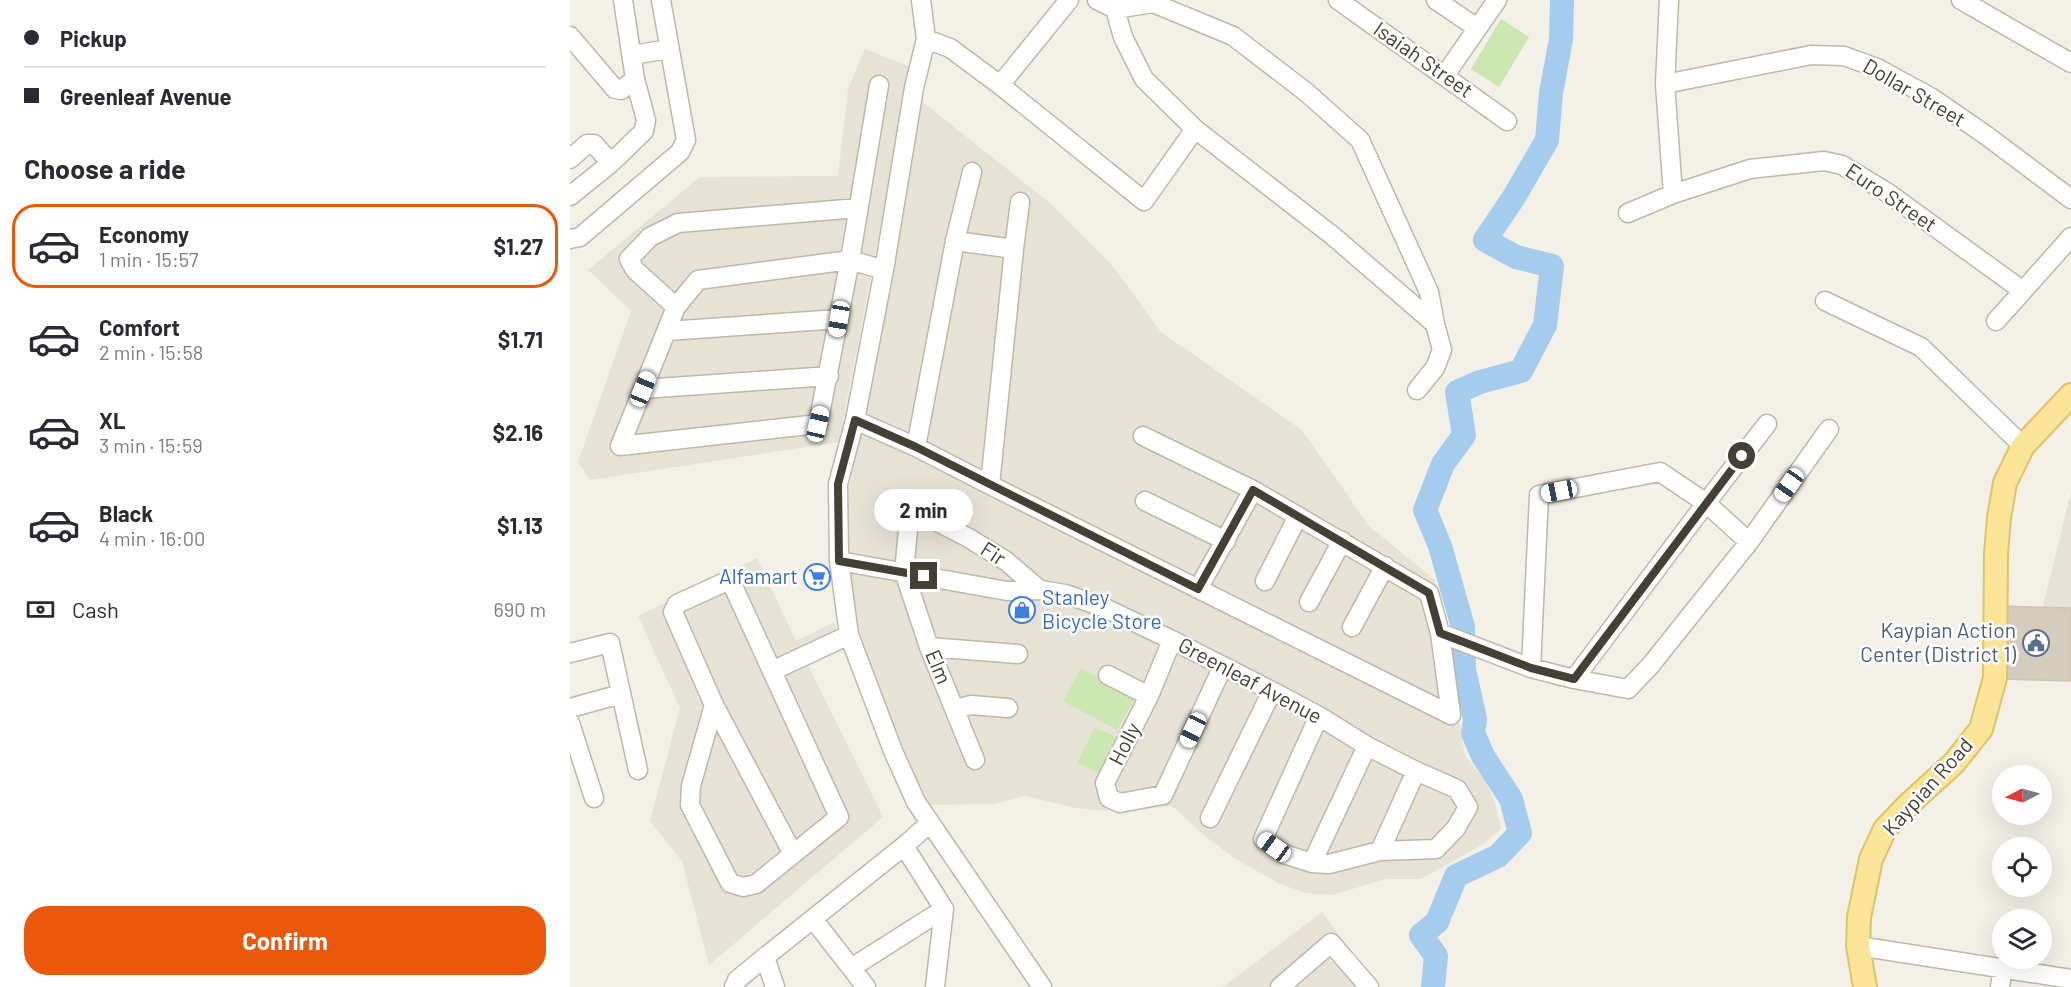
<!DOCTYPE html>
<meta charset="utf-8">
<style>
:root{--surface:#fff;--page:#f7f7f7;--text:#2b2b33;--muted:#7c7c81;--line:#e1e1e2;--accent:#ea580c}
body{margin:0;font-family:Barlow,sans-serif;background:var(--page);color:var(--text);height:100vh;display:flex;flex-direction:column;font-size:22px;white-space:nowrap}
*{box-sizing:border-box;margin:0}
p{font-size:20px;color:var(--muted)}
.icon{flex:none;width:33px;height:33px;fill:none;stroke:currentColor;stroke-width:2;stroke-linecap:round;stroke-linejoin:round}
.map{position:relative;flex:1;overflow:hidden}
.drawer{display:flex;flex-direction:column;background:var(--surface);width:570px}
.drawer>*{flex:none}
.banner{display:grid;align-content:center;height:132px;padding:0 24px;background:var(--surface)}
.needle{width:39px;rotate:264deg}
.controls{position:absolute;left:1422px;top:765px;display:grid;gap:12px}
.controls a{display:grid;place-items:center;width:60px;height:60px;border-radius:50%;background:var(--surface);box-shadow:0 6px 24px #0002;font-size:30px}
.end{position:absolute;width:27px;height:27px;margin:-14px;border:8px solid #454036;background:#fff;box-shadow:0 0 0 3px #fff}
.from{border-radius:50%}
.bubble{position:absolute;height:42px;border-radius:21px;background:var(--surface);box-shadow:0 6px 24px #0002;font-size:20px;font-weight:700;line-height:42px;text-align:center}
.car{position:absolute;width:18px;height:36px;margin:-18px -9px;border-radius:8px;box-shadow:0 0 4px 2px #0007;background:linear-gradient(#fff 24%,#345 0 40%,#fff 0 76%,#345 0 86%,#fff 0)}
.banner b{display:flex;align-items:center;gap:21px;height:57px;font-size:22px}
.banner b+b{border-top:2px solid var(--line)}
.banner i{width:15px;height:15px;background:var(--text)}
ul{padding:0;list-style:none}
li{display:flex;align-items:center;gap:18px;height:84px;margin:0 12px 9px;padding:0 12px;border:3px solid transparent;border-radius:24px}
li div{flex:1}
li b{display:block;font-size:22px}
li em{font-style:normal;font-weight:700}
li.selected{border-color:var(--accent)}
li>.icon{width:54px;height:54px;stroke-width:1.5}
h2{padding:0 24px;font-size:27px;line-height:72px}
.pay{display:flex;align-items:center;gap:15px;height:66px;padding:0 24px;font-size:22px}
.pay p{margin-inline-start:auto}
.action{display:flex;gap:12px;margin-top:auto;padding:12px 24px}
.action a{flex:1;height:69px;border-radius:24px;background:var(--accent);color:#fff;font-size:24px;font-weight:700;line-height:69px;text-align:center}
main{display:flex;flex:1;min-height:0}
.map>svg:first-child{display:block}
.residential{fill:#e6e2d5}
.green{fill:#cae6b1}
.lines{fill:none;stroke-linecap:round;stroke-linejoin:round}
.river{stroke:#a5cbed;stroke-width:24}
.building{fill:#d4ccbc;stroke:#cec4b0;stroke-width:1.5}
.minor-casing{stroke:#beb8a9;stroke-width:21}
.major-casing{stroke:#dfc368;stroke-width:26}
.minor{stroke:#fff;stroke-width:18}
.major{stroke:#fae498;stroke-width:22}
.route{stroke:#454036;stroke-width:8}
.labels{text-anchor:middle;stroke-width:5;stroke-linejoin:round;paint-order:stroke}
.street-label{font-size:21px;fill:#454036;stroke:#fff}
.shop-label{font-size:21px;fill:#366cbe;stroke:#fff;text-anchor:end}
.service-label{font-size:21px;fill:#4e5e75;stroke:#fff;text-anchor:end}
</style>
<main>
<section class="drawer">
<div class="banner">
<b><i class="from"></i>Pickup</b>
<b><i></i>Greenleaf Avenue</b>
</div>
<h2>Choose a ride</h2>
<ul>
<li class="selected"><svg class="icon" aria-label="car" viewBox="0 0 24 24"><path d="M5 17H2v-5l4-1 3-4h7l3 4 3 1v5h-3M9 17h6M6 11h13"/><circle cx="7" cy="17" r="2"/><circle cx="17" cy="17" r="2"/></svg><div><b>Economy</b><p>1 min · 15:57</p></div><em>$1.27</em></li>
<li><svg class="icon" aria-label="car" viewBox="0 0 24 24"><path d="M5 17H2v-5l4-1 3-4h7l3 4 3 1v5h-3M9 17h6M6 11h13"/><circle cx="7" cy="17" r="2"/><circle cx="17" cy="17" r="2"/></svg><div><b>Comfort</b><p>2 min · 15:58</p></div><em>$1.71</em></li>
<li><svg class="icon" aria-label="car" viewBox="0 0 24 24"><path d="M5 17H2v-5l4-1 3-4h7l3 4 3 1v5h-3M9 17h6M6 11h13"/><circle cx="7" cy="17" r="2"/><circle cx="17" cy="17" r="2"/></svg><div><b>XL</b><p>3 min · 15:59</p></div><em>$2.16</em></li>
<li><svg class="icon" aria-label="car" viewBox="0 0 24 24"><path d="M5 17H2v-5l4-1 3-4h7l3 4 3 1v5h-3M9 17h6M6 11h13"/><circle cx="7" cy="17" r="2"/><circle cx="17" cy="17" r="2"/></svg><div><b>Black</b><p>4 min · 16:00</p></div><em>$1.13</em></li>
</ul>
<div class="pay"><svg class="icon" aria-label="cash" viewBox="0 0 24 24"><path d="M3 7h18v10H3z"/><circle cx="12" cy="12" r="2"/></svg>Cash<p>690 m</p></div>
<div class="action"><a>Confirm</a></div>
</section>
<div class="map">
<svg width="1501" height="987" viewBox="0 0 1501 987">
<rect width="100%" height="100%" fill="#f3f0e7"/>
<!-- residential -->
<path class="residential" d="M295,49L341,67L269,442L20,480L8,462L61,311L18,270L130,177L268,176L278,89Z
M350,100L481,204L542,265L591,332L732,430L799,526L865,580L895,756L915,780L925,803L931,829L913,844L851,879H816L762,895L736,893L710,884L664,858L635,836L602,806L538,811L506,808L455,796L423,804L358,805L339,768L312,701L285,618L278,561V495Z
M1501,492V670L1472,610Z
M187,558L226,641L264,622L274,647L238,665L313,817L139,965L112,861L80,821L110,708L68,616Z
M752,912L808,987H653Z"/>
<!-- green -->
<path class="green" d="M931,19L959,37L929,87L901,69Z
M511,668L565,697L547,730L493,701Z
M525,727L546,737L528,773L507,763Z"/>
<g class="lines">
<!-- river -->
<path class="river" d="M863,987L866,956L851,935L867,922L886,876L928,856L950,833L941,799L913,756L903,733L905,719L894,669L893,627L870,546L855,510L873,464L894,435L887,392L910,382L951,371L975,325L982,266L946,257L915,240L944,197L977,140L981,93L991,39L992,0"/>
</g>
<!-- building -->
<path class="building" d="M444,603L459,604L458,618L443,617Z
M1431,606L1501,608V681L1432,679Z"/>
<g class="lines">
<defs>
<path id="minor" d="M351,0L356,39L344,88L314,270L285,420L268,484L269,561L279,635L323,751L346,802L472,987
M527,0L545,9L583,3L663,36L736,92L790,140L859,292L865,324
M768,0L937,121
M866,0L907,28
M1099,0L1095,84L1103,194
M1391,0L1501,63
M0,36L45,89L51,90L65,79
M356,39L380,48L430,85L499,0
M62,55L99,49
M875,75L927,0
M1095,84L1241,55L1274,56L1307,68L1362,98L1417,136L1501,199
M309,85L280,260L248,424L50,446L106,307L128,280L280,260L314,270
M430,85L574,201L625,129L574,79L553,37L545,9
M625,129L763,236L865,324L872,350L865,368L847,390
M0,159L17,144H24L41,163
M0,196L41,163L74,131L76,120L65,79L53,0
M1058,213L1103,194L1180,169L1254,161L1272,165L1318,193L1453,291
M0,239L10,237L110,152L116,140L91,0
M385,241L444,249
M1255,301L1351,347L1453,446
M106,307L65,270L59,259L80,237L108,223L288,208
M1426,321L1501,237
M97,331L269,319
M73,389L259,376
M285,420L346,447L420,485L881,715
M573,436L683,490L859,593L870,633L881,715
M346,447L385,241L402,172
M420,485L444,249L450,202
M575,501L656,541
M269,561L437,591L470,590L495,594L533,607L602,640L702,691L749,716L797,746L846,771L887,789L898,807L886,828L866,849L810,851L759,864L742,863L714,854L693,839L749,716
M695,581L728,516
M628,589L683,490
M739,602L772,541
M782,627L815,566
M870,633L961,668L1004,679L1058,689L1080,666L1179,542L1259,429
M602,640L579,696L535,783L539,798L550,803L593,795L653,666
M359,647L448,654
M0,653L40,643L68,770
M961,668L969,495L1090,472L1136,503L1179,542
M202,671L279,635
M538,675L579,696
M1004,679L1136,503L1197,424
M144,705L121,786L120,805L160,883L173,887L186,884L269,817L162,584L155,582L107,604L103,612L144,705L223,854
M0,708L51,694
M386,709L401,705L438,708
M0,723L24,798
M405,760L359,647L334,572L340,508L397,537L436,561L470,590
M640,818L702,691
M334,846L360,823
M810,851L846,771
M742,863L797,746
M243,919L296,987
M1288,946L1501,979
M195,957L205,987
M281,968L374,909
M164,987L167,980L195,957L334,846L374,909L365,987
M710,987L761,943L799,987
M1430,987L1433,968"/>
<path id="major" d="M1295,987L1288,946L1289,917L1301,859L1315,829L1338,805L1384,763L1411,729L1425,678L1426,553L1429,518L1435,483L1453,446L1501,395"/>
</defs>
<!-- minor casing -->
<use href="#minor" class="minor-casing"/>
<!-- major casing -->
<use href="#major" class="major-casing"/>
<!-- minor -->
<use href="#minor" class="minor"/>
<!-- major -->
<use href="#major" class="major"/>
</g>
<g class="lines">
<!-- route -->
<path class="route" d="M354,576L269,561L268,484L285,420L346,447L628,589L683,490L859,593L870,633L961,668L1004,679L1172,456"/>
</g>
<!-- icons -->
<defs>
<symbol id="supermarket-ring" viewBox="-11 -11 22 22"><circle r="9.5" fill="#fff" stroke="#3f7fe0" stroke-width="1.5"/><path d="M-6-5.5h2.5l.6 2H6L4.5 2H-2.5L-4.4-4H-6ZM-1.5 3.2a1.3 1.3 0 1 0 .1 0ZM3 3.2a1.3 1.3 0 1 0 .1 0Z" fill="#3f7fe0"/></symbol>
<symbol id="shop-ring" viewBox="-11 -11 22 22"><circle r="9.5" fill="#fff" stroke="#3f7fe0" stroke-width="1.5"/><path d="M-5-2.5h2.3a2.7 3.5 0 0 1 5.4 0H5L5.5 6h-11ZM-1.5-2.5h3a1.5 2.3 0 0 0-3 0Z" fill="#3f7fe0"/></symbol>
<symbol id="civic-ring" viewBox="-11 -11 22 22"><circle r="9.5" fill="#fff" stroke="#5c6f8a" stroke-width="1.5"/><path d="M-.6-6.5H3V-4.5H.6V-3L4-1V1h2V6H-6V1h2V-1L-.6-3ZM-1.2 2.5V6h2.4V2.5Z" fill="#5c6f8a"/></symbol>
</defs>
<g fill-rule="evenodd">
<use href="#supermarket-ring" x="232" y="562" width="30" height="30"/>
<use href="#shop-ring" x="437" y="595" width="30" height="30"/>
<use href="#civic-ring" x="1451" y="628" width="30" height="30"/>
</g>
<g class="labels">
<!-- street labels -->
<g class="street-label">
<text transform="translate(853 60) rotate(35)" y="7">Isaiah Street</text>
<text transform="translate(1344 93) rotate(30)" y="7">Dollar Street</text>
<text transform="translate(1321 198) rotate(34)" y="7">Euro Street</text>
<text transform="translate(423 554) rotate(33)" y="7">Fir</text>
<text transform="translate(368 667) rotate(67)" y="7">Elm</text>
<text transform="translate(680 681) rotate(28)" y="7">Greenleaf Avenue</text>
<text transform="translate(555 744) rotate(-63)" y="7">Holly</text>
<text transform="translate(1358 787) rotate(-48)" y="7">Kaypian Road</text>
</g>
<!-- shop labels -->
<g class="shop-label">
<text x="228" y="584">Alfamart</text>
<text x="472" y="605" text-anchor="start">Stanley<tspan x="472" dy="24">Bicycle Store</tspan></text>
</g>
<!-- service labels -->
<g class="service-label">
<text x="1446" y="638">Kaypian Action<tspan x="1446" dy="24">Center (District 1)</tspan></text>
</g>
</g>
</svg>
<div class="controls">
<a><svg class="needle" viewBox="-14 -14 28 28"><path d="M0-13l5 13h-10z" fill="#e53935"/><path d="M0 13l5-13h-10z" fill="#7c7c81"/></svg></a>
<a><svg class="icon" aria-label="locate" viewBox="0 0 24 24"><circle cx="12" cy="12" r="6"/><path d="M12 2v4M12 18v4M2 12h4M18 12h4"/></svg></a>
<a><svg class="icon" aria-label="layers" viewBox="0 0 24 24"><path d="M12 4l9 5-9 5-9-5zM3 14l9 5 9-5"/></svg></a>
</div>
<i class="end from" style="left:1172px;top:456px"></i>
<i class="end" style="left:354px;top:576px"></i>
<div class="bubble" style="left:304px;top:489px;width:99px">2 min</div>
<i class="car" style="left:269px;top:319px;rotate:190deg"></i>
<i class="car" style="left:73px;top:389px;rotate:22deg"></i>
<i class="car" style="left:248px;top:424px;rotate:13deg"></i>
<i class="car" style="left:1219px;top:485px;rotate:215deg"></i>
<i class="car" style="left:989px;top:491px;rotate:259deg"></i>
<i class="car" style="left:623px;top:730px;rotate:205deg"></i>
<i class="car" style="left:704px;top:847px;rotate:306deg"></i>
</div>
</main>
